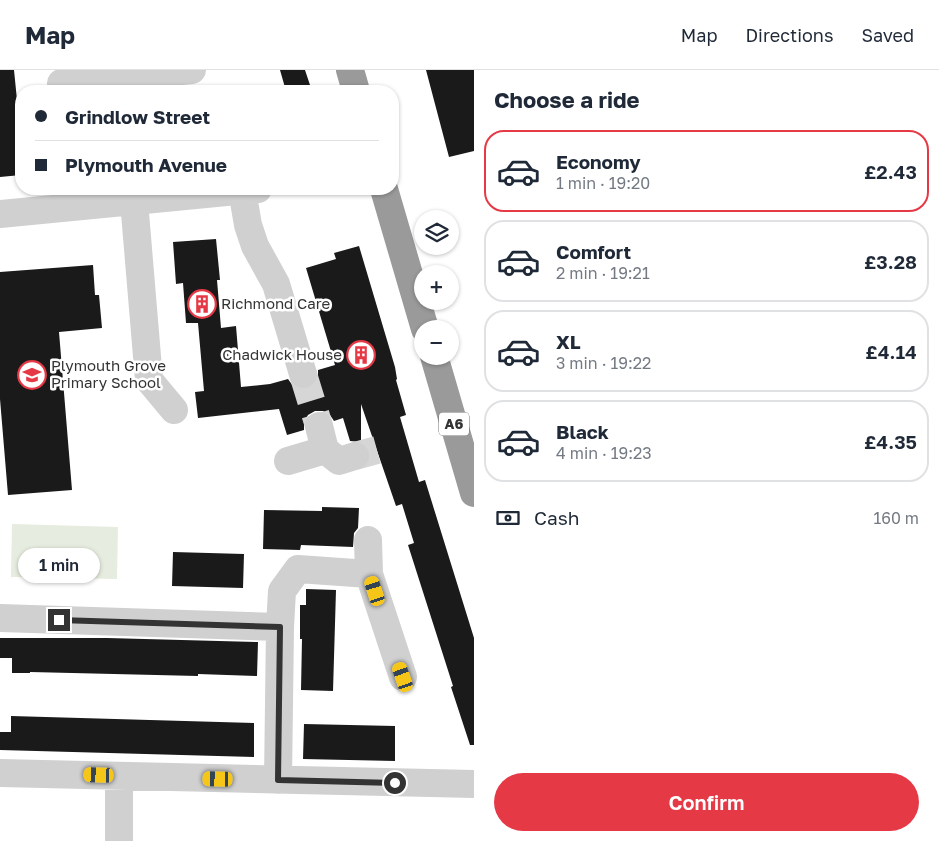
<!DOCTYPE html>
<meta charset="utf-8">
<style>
:root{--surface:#fff;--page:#f2f2f3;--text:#1f2937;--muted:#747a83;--line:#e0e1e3;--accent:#e63946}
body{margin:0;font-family:"Golos Text",sans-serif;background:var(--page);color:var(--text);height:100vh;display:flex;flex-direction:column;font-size:19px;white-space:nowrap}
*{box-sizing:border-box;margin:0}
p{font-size:16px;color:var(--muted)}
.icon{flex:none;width:28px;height:28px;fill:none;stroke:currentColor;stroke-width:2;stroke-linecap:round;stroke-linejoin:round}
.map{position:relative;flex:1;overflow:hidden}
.side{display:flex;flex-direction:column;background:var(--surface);width:465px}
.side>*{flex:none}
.guide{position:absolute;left:15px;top:15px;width:384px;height:110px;border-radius:20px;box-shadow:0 1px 4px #0004;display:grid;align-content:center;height:110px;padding:0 20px;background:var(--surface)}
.buttons{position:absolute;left:414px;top:140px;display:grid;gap:10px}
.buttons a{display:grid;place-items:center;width:45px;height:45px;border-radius:50%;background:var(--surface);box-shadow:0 1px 4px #0004;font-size:25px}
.end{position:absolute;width:22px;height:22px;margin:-11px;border:6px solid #333;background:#fff;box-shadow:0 0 0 2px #fff}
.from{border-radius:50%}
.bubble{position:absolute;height:35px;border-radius:18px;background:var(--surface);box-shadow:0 1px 4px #0004;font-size:16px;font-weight:600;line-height:35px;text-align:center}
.car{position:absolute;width:15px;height:30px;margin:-15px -8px;border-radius:6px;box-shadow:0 0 4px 1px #0007;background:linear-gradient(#f5c518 24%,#345 0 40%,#f5c518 0 76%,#345 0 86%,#f5c518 0)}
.guide b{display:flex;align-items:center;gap:18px;height:48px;font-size:19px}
.guide b+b{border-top:1px solid var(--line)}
.guide i{width:12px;height:12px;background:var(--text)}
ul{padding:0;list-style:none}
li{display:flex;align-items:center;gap:15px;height:82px;margin:0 10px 8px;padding:0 10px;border:2px solid var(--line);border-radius:20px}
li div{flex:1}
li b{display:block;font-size:19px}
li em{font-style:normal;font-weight:600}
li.selected{border-color:var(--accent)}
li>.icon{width:45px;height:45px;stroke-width:1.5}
h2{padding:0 20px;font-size:22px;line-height:60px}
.pay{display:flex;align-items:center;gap:12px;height:55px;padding:0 20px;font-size:19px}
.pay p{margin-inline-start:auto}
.cta{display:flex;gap:10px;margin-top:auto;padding:10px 20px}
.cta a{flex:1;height:58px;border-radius:30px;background:var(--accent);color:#fff;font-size:20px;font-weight:600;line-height:58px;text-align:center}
header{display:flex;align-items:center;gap:30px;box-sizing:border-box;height:70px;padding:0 25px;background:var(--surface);border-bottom:1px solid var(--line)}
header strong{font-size:24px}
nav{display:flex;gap:28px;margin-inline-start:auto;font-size:18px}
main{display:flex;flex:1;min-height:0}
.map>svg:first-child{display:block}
.green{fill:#e6ecdf}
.building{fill:#1a1a1a}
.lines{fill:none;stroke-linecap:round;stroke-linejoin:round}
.minor-tunnel{stroke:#d6d6d6;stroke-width:28;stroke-dasharray:28 14;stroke-linecap:butt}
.minor{stroke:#d0d0d0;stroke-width:28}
.highway{stroke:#9a9a9a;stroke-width:28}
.route{stroke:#333;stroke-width:6}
.labels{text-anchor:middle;stroke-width:5;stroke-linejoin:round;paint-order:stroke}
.shield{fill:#fff;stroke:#707070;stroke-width:1}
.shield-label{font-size:14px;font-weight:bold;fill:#333}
.poi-label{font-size:15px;fill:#333;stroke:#fff;text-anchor:start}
</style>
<header>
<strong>Map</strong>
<nav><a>Map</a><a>Directions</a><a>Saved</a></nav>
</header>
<main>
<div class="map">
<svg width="474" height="771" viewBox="0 0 474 771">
<rect width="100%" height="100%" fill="#fff"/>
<!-- green -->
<path class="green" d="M12,454L118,457L117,509L11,507Z"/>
<!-- building -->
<path class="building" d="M0,0H14L21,70V105L0,107Z
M280,0H305L312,21H286Z
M426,0H474V81L449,87Z
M216,169L220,210H217L221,258L236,256L241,317L270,314L288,309L293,316L299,319H307L315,314L318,308V300L335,295L306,198L336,189L334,183L359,176L395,297L397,309L396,310L406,345L400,347L419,412L425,410L474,568V675H470L451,617L453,616L408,475L414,473L402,434L396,436L361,334V372L350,371L343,348L334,351L330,345L323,341H315L308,345L304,352V360L287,365L279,339L198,348L195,322L204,321L198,253H186L183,213L176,214L173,172Z
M93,195L95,225H99L102,258L59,262L72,420L8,425L0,329V202Z
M322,437L359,438L358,458L354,463L353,477L301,475L300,480L263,479L264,440L322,441Z
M173,482L244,484L243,518L172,516Z
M306,519L336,520L333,621L301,620L302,569H300V535H306Z
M0,568H107L258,572L257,606L198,604V606L30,602V603H12V588H0Z
M11,646L254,653V687L0,680V662H11Z
M304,654L395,656V691L303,689Z"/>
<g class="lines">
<!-- minor-tunnel -->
<path class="minor-tunnel" d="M303,304L319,356
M355,386L377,380"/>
<!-- minor -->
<path class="minor" d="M61,13L192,0
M242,120L248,155L255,176L276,214L303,304
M134,131L149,310L174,340
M0,144L258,119
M319,356L325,380L339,391L355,386
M288,391L325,380
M368,470L369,504L403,607
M0,548L280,557
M0,703L474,714
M278,710L280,557L282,521L298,499L369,504
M119,771V706"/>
<!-- highway -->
<path class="highway" d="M350,0L356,21
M384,119L425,259
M434,286L474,423"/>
</g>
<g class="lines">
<!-- route -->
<path class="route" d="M59,550L280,557L278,710L395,713"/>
</g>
<!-- icons -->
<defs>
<symbol id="building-ring" viewBox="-11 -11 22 22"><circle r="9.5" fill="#fff" stroke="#e63946" stroke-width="1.5"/><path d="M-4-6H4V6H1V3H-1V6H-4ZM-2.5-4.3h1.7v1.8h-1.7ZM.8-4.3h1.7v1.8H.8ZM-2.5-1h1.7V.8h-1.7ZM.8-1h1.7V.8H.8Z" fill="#e63946"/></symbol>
<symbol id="school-ring" viewBox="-11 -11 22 22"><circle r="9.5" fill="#fff" stroke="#e63946" stroke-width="1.5"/><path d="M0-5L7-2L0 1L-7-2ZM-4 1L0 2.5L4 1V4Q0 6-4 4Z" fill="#e63946"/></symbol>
</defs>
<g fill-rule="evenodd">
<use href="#building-ring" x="186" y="218" width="32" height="32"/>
<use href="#building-ring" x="345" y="269" width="32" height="32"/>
<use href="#school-ring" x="16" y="289" width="32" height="32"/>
</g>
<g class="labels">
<!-- shield labels -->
<rect class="shield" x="439" y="342.5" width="30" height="23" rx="4"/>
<g class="shield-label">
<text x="454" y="359">A6</text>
</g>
<!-- poi labels -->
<g class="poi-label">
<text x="221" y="239">Richmond Care</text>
<text x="342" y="290" text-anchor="end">Chadwick House</text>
<text x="51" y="301">Plymouth Grove<tspan x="51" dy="17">Primary School</tspan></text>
</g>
</g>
</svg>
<div class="buttons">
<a><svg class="icon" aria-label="layers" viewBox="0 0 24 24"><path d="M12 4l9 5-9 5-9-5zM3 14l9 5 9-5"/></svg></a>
<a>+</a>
<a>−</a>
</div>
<i class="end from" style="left:395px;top:713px"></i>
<i class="end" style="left:59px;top:550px"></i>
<div class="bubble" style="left:18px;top:478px;width:82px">1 min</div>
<i class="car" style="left:375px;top:521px;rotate:342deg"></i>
<i class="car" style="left:403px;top:607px;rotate:341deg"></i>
<i class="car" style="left:99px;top:705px;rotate:272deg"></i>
<i class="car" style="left:218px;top:709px;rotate:271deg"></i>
<div class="guide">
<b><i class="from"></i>Grindlow Street</b>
<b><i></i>Plymouth Avenue</b>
</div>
</div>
<section class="side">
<h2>Choose a ride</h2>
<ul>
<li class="selected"><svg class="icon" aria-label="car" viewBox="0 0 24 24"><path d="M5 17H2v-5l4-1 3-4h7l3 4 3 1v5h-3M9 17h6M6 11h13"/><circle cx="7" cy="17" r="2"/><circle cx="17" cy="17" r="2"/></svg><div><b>Economy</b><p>1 min · 19:20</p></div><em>£2.43</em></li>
<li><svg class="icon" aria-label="car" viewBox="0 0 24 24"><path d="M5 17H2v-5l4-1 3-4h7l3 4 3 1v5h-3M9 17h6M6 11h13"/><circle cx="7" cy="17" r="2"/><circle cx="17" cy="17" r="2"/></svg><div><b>Comfort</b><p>2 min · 19:21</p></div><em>£3.28</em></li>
<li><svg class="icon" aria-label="car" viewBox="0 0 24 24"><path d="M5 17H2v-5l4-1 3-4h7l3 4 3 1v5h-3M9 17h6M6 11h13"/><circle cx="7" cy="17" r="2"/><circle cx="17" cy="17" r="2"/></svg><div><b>XL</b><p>3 min · 19:22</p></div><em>£4.14</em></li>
<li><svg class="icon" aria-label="car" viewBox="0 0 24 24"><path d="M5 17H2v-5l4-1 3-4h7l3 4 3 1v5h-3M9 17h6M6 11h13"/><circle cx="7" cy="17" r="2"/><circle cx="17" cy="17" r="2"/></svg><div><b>Black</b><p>4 min · 19:23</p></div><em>£4.35</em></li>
</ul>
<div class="pay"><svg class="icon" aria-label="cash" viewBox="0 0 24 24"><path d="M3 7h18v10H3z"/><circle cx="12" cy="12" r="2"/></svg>Cash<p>160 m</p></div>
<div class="cta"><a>Confirm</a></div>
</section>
</main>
